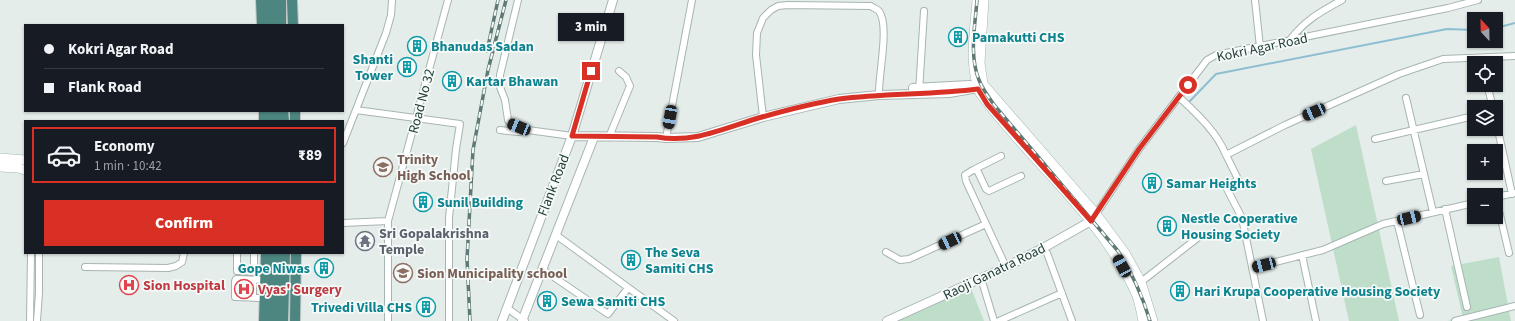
<!DOCTYPE html>
<meta charset="utf-8">
<style>
:root{--surface:#171b24;--page:#242831;--text:#f1f3f6;--muted:#9ea1a6;--line:#363941;--accent:#d93025}
body{margin:0;font-family:"Source Sans 3",sans-serif;background:var(--page);color:var(--text);height:100vh;display:flex;flex-direction:column;font-size:15px;white-space:nowrap}
*{box-sizing:border-box;margin:0}
p{font-size:13px;color:var(--muted)}
.icon{flex:none;width:22px;height:22px;fill:none;stroke:currentColor;stroke-width:2;stroke-linecap:round;stroke-linejoin:round}
.map{position:relative;flex:1;overflow:hidden}
.drawer{position:absolute;left:24px;top:120px;width:320px;height:134px;display:flex;flex-direction:column;background:var(--surface);border-radius:0px;box-shadow:0 1px 3px #0004}
.drawer>*{flex:none}
.top-card{position:absolute;left:24px;top:24px;width:320px;height:88px;border-radius:0px;box-shadow:0 1px 3px #0004;display:grid;align-content:center;height:88px;padding:0 20px;background:var(--surface)}
.needle{width:26px;rotate:338deg}
.fabs{position:absolute;left:1467px;top:12px;display:grid;gap:8px}
.fabs a{display:grid;place-items:center;width:36px;height:36px;border-radius:0px;background:var(--surface);box-shadow:0 1px 3px #0004;font-size:20px}
.end{position:absolute;width:18px;height:18px;margin:-9px;border:5px solid #d93025;background:#fff;box-shadow:0 0 0 2px #fff}
.from{border-radius:50%}
.bubble{position:absolute;height:28px;border-radius:0px;background:var(--surface);box-shadow:0 1px 3px #0004;font-size:13px;font-weight:800;line-height:28px;text-align:center}
.car{position:absolute;width:12px;height:24px;margin:-12px -6px;border-radius:5px;box-shadow:0 0 3px 1px #0007;background:linear-gradient(#222 24%,#8ab4d8 0 40%,#222 0 76%,#8ab4d8 0 86%,#222 0)}
.top-card b{display:flex;align-items:center;gap:14px;height:38px;font-size:15px}
.top-card b+b{border-top:1px solid var(--line)}
.top-card i{width:10px;height:10px;background:var(--text)}
ul{padding:7px 0 0;list-style:none}
li{display:flex;align-items:center;gap:12px;height:56px;margin:0 8px 6px;padding:0 12px;border:2px solid transparent;border-radius:0px}
li div{flex:1}
li b{display:block;font-size:15px}
li em{font-style:normal;font-weight:800}
li.active{border-color:var(--accent)}
li>.icon{width:36px;height:36px;stroke-width:1.5}
.primary-button{display:flex;gap:8px;margin-top:auto;padding:8px 20px}
.primary-button a{flex:1;height:46px;border-radius:0px;background:var(--accent);color:#fff;font-size:16px;font-weight:800;line-height:46px;text-align:center}
.map>svg:first-child{display:block}
.green{fill:#bedeca}
.lines{fill:none;stroke-linecap:round;stroke-linejoin:round}
.stream{stroke:#8ebed1;stroke-width:2}
.minor-casing{stroke:#a7b5b2;stroke-width:8}
.tertiary-casing{stroke:#a7b5b2;stroke-width:10}
.secondary-casing{stroke:#a3b9b4;stroke-width:10}
.trunk-casing{stroke:#c2c9c8;stroke-width:12}
.minor{stroke:#fff;stroke-width:6}
.tertiary{stroke:#fff;stroke-width:8}
.secondary{stroke:#fff;stroke-width:9}
.trunk{stroke:#4d8680;stroke-width:10}
.rail-casing{stroke:#5f7a76;stroke-width:3.5}
.rail{stroke:#f5faf8;stroke-width:2;stroke-dasharray:6;stroke-linecap:butt}
.route{stroke:#d93025;stroke-width:5}
.labels{text-anchor:middle;stroke-width:3.5;stroke-linejoin:round;paint-order:stroke}
.culture-label{font-size:14px;font-weight:bold;fill:#0d838f;stroke:#f5faf8;text-anchor:start}
.street-label{font-size:14px;fill:#243f3b;stroke:#f5faf8}
.education-label{font-size:14px;font-weight:bold;fill:#785e54;stroke:#f5faf8;text-anchor:start}
.worship-label{font-size:14px;font-weight:bold;fill:#5b616d;stroke:#f5faf8;text-anchor:start}
.health-label{font-size:14px;font-weight:bold;fill:#be3a42;stroke:#f5faf8;text-anchor:start}
</style>
<div class="map">
<svg width="1515" height="321" viewBox="0 0 1515 321">
<rect width="100%" height="100%" fill="#e4edea"/>
<!-- green -->
<path class="green" d="M1356,125L1399,321H1349L1311,149Z
M1499,257L1511,321H1447L1463,318L1451,266Z
M971,288L984,321H899Z"/>
<g class="lines">
<!-- stream -->
<path class="stream" d="M1496,28L1515,23
M1189,102L1216,74L1447,29L1474,30"/>
<defs>
<path id="minor" d="M518,0L500,75V87L505,100L508,120L511,124L528,130
M1255,0L1260,47
M1289,41C1305,20 1320,12 1342,0
M1487,85L1493,107
M919,92L924,11
M1179,97C1197,114 1217,132 1226,155L1285,125L1399,74L1443,59L1515,56
M1406,98L1433,212
M356,110L460,124L456,149L449,218V321
M763,117L756,55L757,33L763,18L771,10L778,6L788,5L871,6C873,8 877,9 879,11C890,26 878,76 879,95
M1496,121L1512,194
M500,130L518,132L528,130L572,136
M609,137L630,86L626,77L619,71
M666,138L692,0
M1375,139L1474,116
M343,143L386,33L391,15L392,0
M1226,155L1238,179L1227,189L1242,218L1263,321
M975,169L1001,156
M1386,181L1424,174
M1496,197L1515,193
M1496,198L1509,253
M1445,209L1467,307
M1096,214L1139,149L1207,60L1216,55L1448,8L1478,0
M1397,221L1420,315
M343,223L388,221
M556,235L674,321
M886,252L900,260L909,259L986,224
M237,253V271L265,272
M1047,253L1072,321
M1302,255L1316,321
M85,267L168,268L176,266L182,262L184,253
M1006,267L966,181L965,175L973,170H977L986,189L989,191L1021,176
M1252,268L1323,250L1383,224L1474,203
M542,269L608,314L628,288
M254,272V253
M981,278L994,321
M253,280V298
M1141,282L1200,236
M265,298L235,297V281L236,279L265,280
M507,308L525,321
M30,321L31,253
M37,321L39,293V253
M388,321V221L448,0
M999,321L1062,293
M1455,321L1515,306"/>
<path id="tertiary" d="M913,88L970,85
M572,136L657,137L666,138L698,137L763,117L839,99L879,95L949,93L984,87
M502,321L572,136L613,0
M522,321L594,137
M887,321L1006,267L1045,247L1091,221L1093,217"/>
<path id="secondary" d="M977,0C975,31 968,64 980,93C1029,160 1098,213 1134,289C1139,298 1141,311 1143,321
M984,0L980,63L983,84L1096,214L1125,253L1141,282L1153,321
M0,158L25,160
M0,167L18,168L25,170"/>
<path id="trunk" d="M261,0L262,25
M271,0V25
M281,0V25
M292,0L293,25
M264,111V121
M274,111V121
M283,111L284,121
M295,111V121
M264,321L266,253
M274,321L276,253
M283,321L285,253
M295,321L296,253"/>
</defs>
<!-- minor casing -->
<use href="#minor" class="minor-casing"/>
<!-- tertiary casing -->
<use href="#tertiary" class="tertiary-casing"/>
<!-- secondary casing -->
<use href="#secondary" class="secondary-casing"/>
<!-- trunk casing -->
<use href="#trunk" class="trunk-casing"/>
<!-- minor -->
<use href="#minor" class="minor"/>
<!-- tertiary -->
<use href="#tertiary" class="tertiary"/>
<!-- secondary -->
<use href="#secondary" class="secondary"/>
<!-- trunk -->
<use href="#trunk" class="trunk"/>
<defs>
<path id="rail" d="M977,0C975,26 969,55 979,80C983,90 989,98 995,106L1118,251C1133,274 1142,295 1150,321
M487,51L498,0
M470,321L467,259L473,150L488,70L506,0"/>
</defs>
<!-- rail casing -->
<use href="#rail" class="rail-casing"/>
<!-- rail -->
<use href="#rail" class="rail"/>
</g>
<g class="lines">
<!-- route -->
<path class="route" d="M591,71L572,136L657,137C694,144 727,127 762,117C787,110 814,103 839,99C885,93 932,95 978,89L987,104L1091,221L1139,149L1188,85"/>
</g>
<!-- icons -->
<defs>
<symbol id="building-ring" viewBox="-11 -11 22 22"><circle r="9.5" fill="#f5faf8" stroke="#0f9aa8" stroke-width="1.5"/><path d="M-4-6H4V6H1V3H-1V6H-4ZM-2.5-4.3h1.7v1.8h-1.7ZM.8-4.3h1.7v1.8H.8ZM-2.5-1h1.7V.8h-1.7ZM.8-1h1.7V.8H.8Z" fill="#0f9aa8"/></symbol>
<symbol id="school-ring" viewBox="-11 -11 22 22"><circle r="9.5" fill="#f5faf8" stroke="#8d6e63" stroke-width="1.5"/><path d="M0-5L7-2L0 1L-7-2ZM-4 1L0 2.5L4 1V4Q0 6-4 4Z" fill="#8d6e63"/></symbol>
<symbol id="temple-ring" viewBox="-11 -11 22 22"><circle r="9.5" fill="#f5faf8" stroke="#6b7280" stroke-width="1.5"/><path d="M0-6L5-2H3V0L6.5 2.5H4V6H1.5V3h-3V6H-4V2.5H-6.5L-3 0V-2H-5Z" fill="#6b7280"/></symbol>
<symbol id="hospital-ring" viewBox="-11 -11 22 22"><circle r="9.5" fill="#f5faf8" stroke="#e0444e" stroke-width="1.5"/><path d="M-5-5h3v3.5h4V-5h3V5h-3V1.5h-4V5h-3Z" fill="#e0444e"/></symbol>
</defs>
<g fill-rule="evenodd">
<use href="#building-ring" x="947" y="26" width="22" height="22"/>
<use href="#building-ring" x="406" y="35" width="22" height="22"/>
<use href="#building-ring" x="396" y="56" width="22" height="22"/>
<use href="#building-ring" x="441" y="70" width="22" height="22"/>
<use href="#school-ring" x="372" y="156" width="22" height="22"/>
<use href="#building-ring" x="1141" y="172" width="22" height="22"/>
<use href="#building-ring" x="412" y="191" width="22" height="22"/>
<use href="#building-ring" x="1156" y="215" width="22" height="22"/>
<use href="#temple-ring" x="354" y="230" width="22" height="22"/>
<use href="#building-ring" x="620" y="249" width="22" height="22"/>
<use href="#building-ring" x="313" y="257" width="22" height="22"/>
<use href="#school-ring" x="392" y="262" width="22" height="22"/>
<use href="#hospital-ring" x="118" y="274" width="22" height="22"/>
<use href="#hospital-ring" x="233" y="278" width="22" height="22"/>
<use href="#building-ring" x="1169" y="280" width="22" height="22"/>
<use href="#building-ring" x="536" y="290" width="22" height="22"/>
<use href="#building-ring" x="415" y="296" width="22" height="22"/>
</g>
<g class="labels">
<!-- culture labels -->
<g class="culture-label">
<text x="972" y="42">Pamakutti CHS</text>
<text x="431" y="51">Bhanudas Sadan</text>
<text x="393" y="64" text-anchor="end">Shanti<tspan x="393" dy="16">Tower</tspan></text>
<text x="466" y="86">Kartar Bhawan</text>
<text x="1166" y="188">Samar Heights</text>
<text x="437" y="207">Sunil Building</text>
<text x="1181" y="223">Nestle Cooperative<tspan x="1181" dy="16">Housing Society</tspan></text>
<text x="645" y="257">The Seva<tspan x="645" dy="16">Samiti CHS</tspan></text>
<text x="310" y="273" text-anchor="end">Gope Niwas</text>
<text x="1194" y="296">Hari Krupa Cooperative Housing Society</text>
<text x="561" y="306">Sewa Samiti CHS</text>
<text x="412" y="312" text-anchor="end">Trivedi Villa CHS</text>
</g>
<!-- street labels -->
<g class="street-label">
<text transform="translate(1262 47) rotate(-12)" y="5">Kokri Agar Road</text>
<text transform="translate(421 101) rotate(-75)" y="5">Road No 32</text>
<text transform="translate(553 185) rotate(-69)" y="5">Flank Road</text>
<text transform="translate(994 271) rotate(-26)" y="5">Raoji Ganatra Road</text>
</g>
<!-- education labels -->
<g class="education-label">
<text x="397" y="164">Trinity<tspan x="397" dy="16">High School</tspan></text>
<text x="417" y="278">Sion Municipality school</text>
</g>
<!-- worship labels -->
<g class="worship-label">
<text x="379" y="238">Sri Gopalakrishna<tspan x="379" dy="16">Temple</tspan></text>
</g>
<!-- health labels -->
<g class="health-label">
<text x="143" y="290">Sion Hospital</text>
<text x="258" y="294">Vyas' Surgery</text>
</g>
</g>
</svg>
<div class="fabs">
<a><svg class="needle" viewBox="-14 -14 28 28"><path d="M0-13l5 13h-10z" fill="#e53935"/><path d="M0 13l5-13h-10z" fill="#9ea1a6"/></svg></a>
<a><svg class="icon" aria-label="locate" viewBox="0 0 24 24"><circle cx="12" cy="12" r="6"/><path d="M12 2v4M12 18v4M2 12h4M18 12h4"/></svg></a>
<a><svg class="icon" aria-label="layers" viewBox="0 0 24 24"><path d="M12 4l9 5-9 5-9-5zM3 14l9 5 9-5"/></svg></a>
<a>+</a>
<a>−</a>
</div>
<i class="end from" style="left:1188px;top:85px"></i>
<i class="end" style="left:591px;top:71px"></i>
<div class="bubble" style="left:558px;top:13px;width:66px">3 min</div>
<i class="car" style="left:1314px;top:112px;rotate:246deg"></i>
<i class="car" style="left:670px;top:117px;rotate:190deg"></i>
<i class="car" style="left:519px;top:127px;rotate:292deg"></i>
<i class="car" style="left:1409px;top:218px;rotate:77deg"></i>
<i class="car" style="left:950px;top:241px;rotate:245deg"></i>
<i class="car" style="left:1264px;top:265px;rotate:256deg"></i>
<i class="car" style="left:1122px;top:266px;rotate:331deg"></i>
<div class="top-card">
<b><i class="from"></i>Kokri Agar Road</b>
<b><i></i>Flank Road</b>
</div>
<section class="drawer">
<ul>
<li class="active"><svg class="icon" aria-label="car" viewBox="0 0 24 24"><path d="M5 17H2v-5l4-1 3-4h7l3 4 3 1v5h-3M9 17h6M6 11h13"/><circle cx="7" cy="17" r="2"/><circle cx="17" cy="17" r="2"/></svg><div><b>Economy</b><p>1 min · 10:42</p></div><em>₹89</em></li>
</ul>
<div class="primary-button"><a>Confirm</a></div>
</section>
</div>
